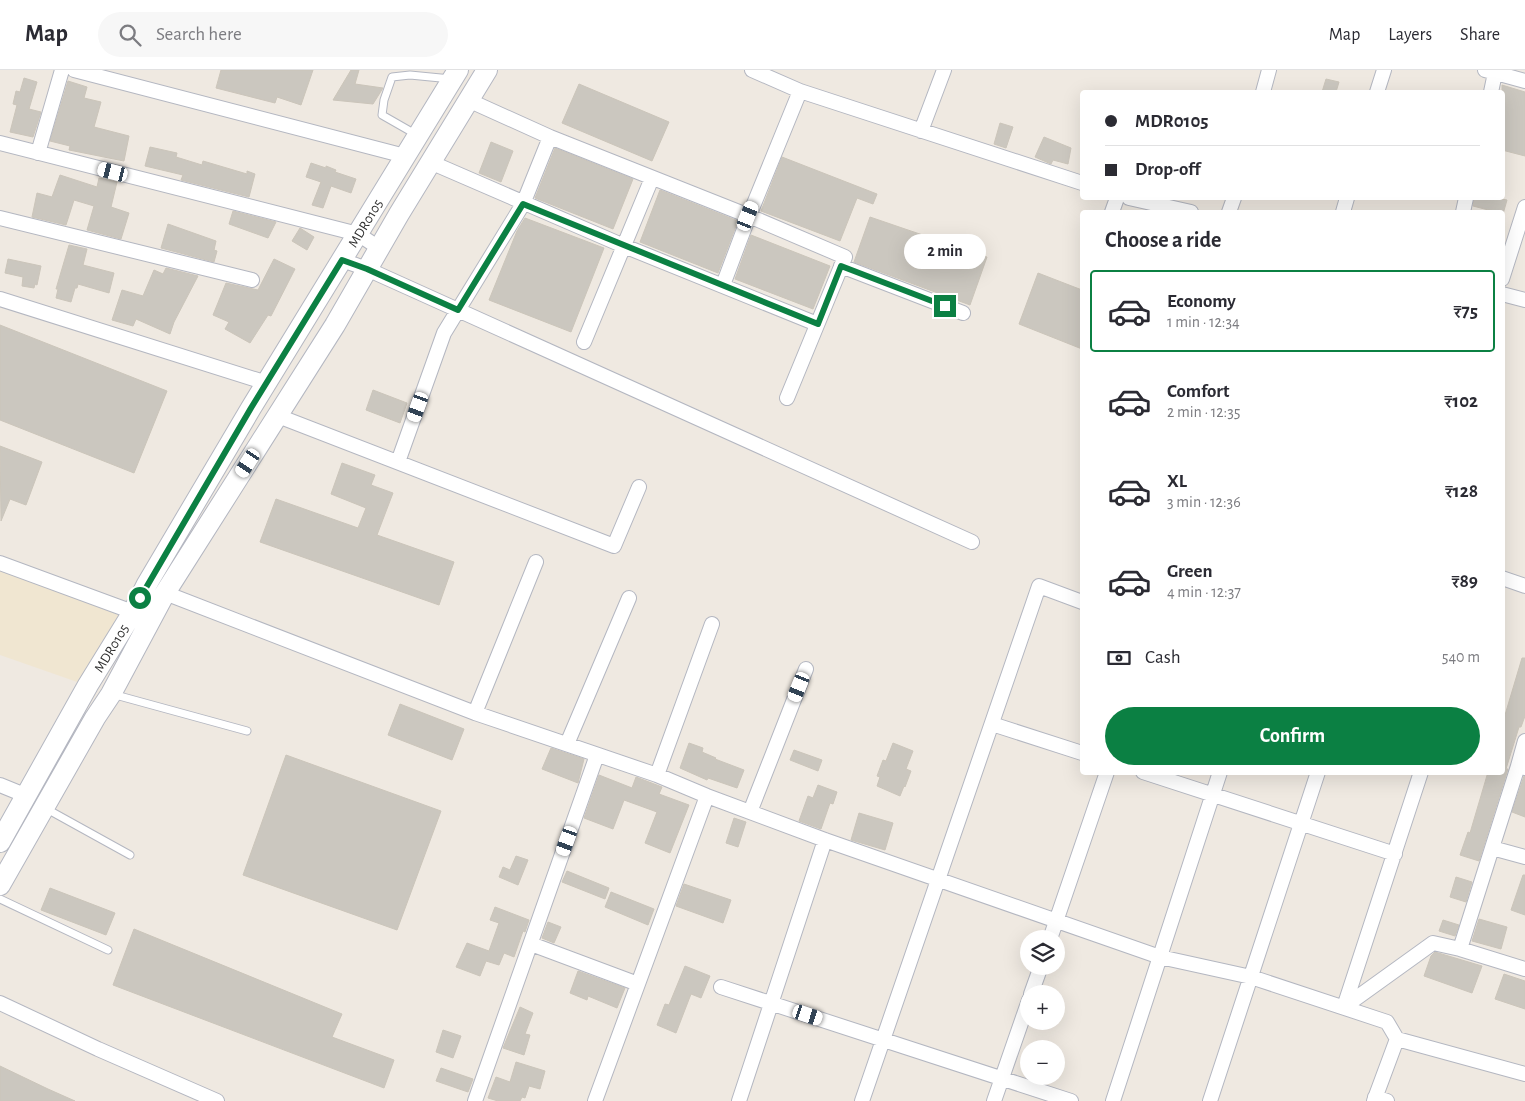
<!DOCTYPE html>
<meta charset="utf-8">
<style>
:root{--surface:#fff;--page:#f7f7f7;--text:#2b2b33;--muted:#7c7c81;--line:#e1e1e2;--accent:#0b8043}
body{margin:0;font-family:"Alegreya Sans",sans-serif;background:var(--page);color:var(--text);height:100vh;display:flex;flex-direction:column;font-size:19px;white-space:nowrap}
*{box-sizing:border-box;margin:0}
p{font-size:16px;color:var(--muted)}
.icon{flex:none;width:28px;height:28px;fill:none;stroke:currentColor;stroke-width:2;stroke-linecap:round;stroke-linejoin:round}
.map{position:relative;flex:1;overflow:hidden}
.details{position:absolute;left:1080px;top:140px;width:425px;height:565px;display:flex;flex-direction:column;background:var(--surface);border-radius:5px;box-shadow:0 5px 20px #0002}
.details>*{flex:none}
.banner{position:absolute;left:1080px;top:20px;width:425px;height:110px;border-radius:5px;box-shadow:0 5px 20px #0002;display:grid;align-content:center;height:110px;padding:0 25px;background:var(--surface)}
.fabs{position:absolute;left:1020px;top:860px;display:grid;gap:10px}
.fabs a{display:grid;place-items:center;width:45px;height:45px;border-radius:50%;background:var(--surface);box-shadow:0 5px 20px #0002;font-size:25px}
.end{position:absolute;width:22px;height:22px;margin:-11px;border:6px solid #0b8043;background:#fff;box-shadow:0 0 0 2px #fff}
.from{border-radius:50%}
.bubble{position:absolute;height:35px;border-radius:18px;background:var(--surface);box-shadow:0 5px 20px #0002;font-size:16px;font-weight:600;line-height:35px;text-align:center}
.car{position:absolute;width:15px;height:30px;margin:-15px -8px;border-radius:6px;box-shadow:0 0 4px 1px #0007;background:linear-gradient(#fff 24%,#345 0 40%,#fff 0 76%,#345 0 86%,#fff 0)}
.banner b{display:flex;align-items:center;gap:18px;height:48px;font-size:19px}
.banner b+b{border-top:1px solid var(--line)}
.banner i{width:12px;height:12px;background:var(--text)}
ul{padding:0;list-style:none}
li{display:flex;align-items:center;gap:15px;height:82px;margin:0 10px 8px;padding:0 15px;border:2px solid transparent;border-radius:5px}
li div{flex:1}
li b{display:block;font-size:19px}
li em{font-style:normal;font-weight:600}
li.current{border-color:var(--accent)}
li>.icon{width:45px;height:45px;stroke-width:1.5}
h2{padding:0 25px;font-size:22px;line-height:60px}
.pay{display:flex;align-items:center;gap:12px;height:55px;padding:0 25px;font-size:19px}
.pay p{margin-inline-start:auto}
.button{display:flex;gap:10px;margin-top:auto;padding:10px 25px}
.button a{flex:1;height:58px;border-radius:30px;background:var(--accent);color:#fff;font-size:20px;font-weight:600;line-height:58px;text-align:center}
header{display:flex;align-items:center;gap:30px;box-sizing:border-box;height:70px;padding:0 25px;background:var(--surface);border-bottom:1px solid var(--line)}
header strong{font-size:24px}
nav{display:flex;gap:28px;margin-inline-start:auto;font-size:18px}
.search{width:350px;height:45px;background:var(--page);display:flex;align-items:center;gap:12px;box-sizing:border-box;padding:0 18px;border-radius:28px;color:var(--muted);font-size:19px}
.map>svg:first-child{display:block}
.education{fill:#f0e6d1}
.building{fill:#cbc7bf;stroke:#cbc5ba}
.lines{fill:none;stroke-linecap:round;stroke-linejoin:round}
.service-casing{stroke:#b4b7c1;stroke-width:9}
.minor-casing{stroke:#b4b7c1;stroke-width:16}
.secondary-casing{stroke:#b4b7c1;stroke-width:22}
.service{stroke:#fff;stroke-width:7}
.minor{stroke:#fff;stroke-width:14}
.secondary{stroke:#fff;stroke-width:20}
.route{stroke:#0b8043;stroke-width:6}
.labels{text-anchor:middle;stroke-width:5;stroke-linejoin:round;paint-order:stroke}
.street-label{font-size:14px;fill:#2e2e2e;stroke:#fff}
</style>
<header>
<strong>Map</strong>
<div class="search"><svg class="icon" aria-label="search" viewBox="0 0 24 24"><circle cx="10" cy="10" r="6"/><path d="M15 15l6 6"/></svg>Search here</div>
<nav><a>Map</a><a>Layers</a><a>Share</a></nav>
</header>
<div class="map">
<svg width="1525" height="1031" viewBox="0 0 1525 1031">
<rect width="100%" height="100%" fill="#efe9e1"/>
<!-- education -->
<path class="education" d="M0,486L125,533L83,614L0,585Z"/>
<!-- building -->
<path class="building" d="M221,0H313L301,35L277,27L275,33L216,18Z
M351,0H359L355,14L383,18L373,34L333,30Z
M24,8L37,12L29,39L41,42L33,67L10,62L17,35L13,34L16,21L20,22Z
M1326,9L1339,12L1336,22H1322Z
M68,11L87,17L84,28L101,32L94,57L129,66L124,91L69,80L70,76L50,71Z
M579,14L669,52L652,91L562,53Z
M1502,15L1525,22V86L1502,80Z
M1000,53L1013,57L1006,78L994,74Z
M1044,67L1071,78L1068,94L1053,90L1051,94L1035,87Z
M491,72L513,81L501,112L479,103Z
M150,77L177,83L176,87L202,95L203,91L247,104V101L255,104L249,127L181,110L183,105L145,96Z
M555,78L633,109L613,159L535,128Z
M782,87L877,124L873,134L857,128L840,171L761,141Z
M311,93L326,98V96L336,100L335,102L356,109L351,123L331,116L323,138L312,135L321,112L306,107Z
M60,105L97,117L99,108L117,112L111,137L129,143L121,169L87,160L94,136L74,130L66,155L32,147L37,123L52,127Z
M660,120L738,151L718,203L640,172Z
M1474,128H1497L1507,130L1503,144L1502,142H1496L1473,136Z
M233,141L276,152L268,168L229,154Z
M870,147L987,187L970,235L854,192Z
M525,148L604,178L571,262L489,230L517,161Z
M168,154L216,171L214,180L217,181L214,192L161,178Z
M300,158L314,167L307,180L292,171Z
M751,165L830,196L813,239L735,209Z
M69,175L87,179L83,195L114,203L109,223L78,214L77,218H75L71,232L56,228L58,219H56Z
M8,189L41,196L37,215L35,214L34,218L22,216L23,207L5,203Z
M274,189L295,199L271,246L268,245L250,273L225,259L229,252L213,245L226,213L258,220Z
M166,198L198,206L174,252L170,264L136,249L133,256L112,250L122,220L143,226L154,200L163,204Z
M1038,203L1082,220V279L1019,254Z
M0,255L167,321L134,403L0,350Z
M373,320L407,333L400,353L366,340Z
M0,376L42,392L26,435L10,429L1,451Z
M342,393L375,405L371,415L393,423L377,465L454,492L439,535L260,472L276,429L358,458L366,438L331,424Z
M1522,588H1525V646L1521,657H1519L1506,699H1508L1479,791L1460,785L1468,762L1470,763L1488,702H1502V655Z
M400,634L464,659L452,690L388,665Z
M689,673L703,678L702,682L716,688L715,689L744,700L737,718L708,708L707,710L680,698Z
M893,673L913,681L906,699L911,701L905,717L904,716L900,726L877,716L880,707L877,706L883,690L886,691Z
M551,678L584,689L578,713L542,699Z
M794,680L822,690L818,701L790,690Z
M286,685L441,741L397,860L243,805Z
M599,705L632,718L636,707L662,717L659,724L689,735L670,783L645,773L657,742L624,730L613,759L584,748Z
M1524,706L1525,707V747L1512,742Z
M818,715L837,722L833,734L830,733L821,759L799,751L808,726L813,728Z
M859,743L893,753L885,780L851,770Z
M734,748L746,752L738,777L726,773Z
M516,786L528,790L518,815L499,807L503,797L510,800Z
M567,801L609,818L605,829L562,812Z
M1523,805H1525V845L1511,840Z
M1456,807L1472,812L1466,832L1450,827Z
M684,814L731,830L723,853L676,836Z
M50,818L115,843L106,865L41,840Z
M611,822L654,839L648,855L605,837Z
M495,837L529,850L525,862L523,861L514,887L504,883L499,895L486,891L480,906L456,897L467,873L489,881L499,853L490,850Z
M1479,849L1507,857L1501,879L1472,871Z
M1443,850L1459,855L1455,866L1439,861Z
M548,852L561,857L554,873L542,868Z
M134,859L342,944L332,967L394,990L384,1018L113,915Z
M1435,882L1482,896L1472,923L1424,906L1431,886Z
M685,896L710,906L701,928L691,924L676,963L657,955L665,934L669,935Z
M578,901L625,918L617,938L588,926L587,930L570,923Z
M1504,904L1525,911V939L1495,929Z
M520,937L533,943L525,964L530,965L524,985L503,978Z
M443,960L461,966L453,988L436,982Z
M516,992L545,1001L540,1019L529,1016L525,1028L522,1027L520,1031H498L488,1028L496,1007L510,1012Z
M0,996L48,1019L75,1031H0Z
M441,998L473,1009L468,1022L436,1011Z"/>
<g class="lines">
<defs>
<path id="service" d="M417,65L382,45L384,30L392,7L410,5L451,9
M112,624L247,661
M45,738L130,785
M0,829L108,880"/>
<path id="minor" d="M74,0L405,86
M752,0L800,21L1082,113
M1485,0L1525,11
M1263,22L1269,0
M1377,22L1384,0
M1491,22L1495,3
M468,30L550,67L749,146L800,21
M921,61L944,0
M0,73L358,164L379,178
M38,83L62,0
M430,92L624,176L817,254
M1129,128L1191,142
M1112,142L1117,128
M1229,142L1234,128
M1343,142L1347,128
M1463,142L1466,128
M0,148L252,210
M342,190L367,199L972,472
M841,196L963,243
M1502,209L1525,137
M723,215L749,146L845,187L787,328
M1502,224L1525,230
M0,229L267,313
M584,272L652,108
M278,346L614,476L639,417
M398,392L444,263L523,134L550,67
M0,493L133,542
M1502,508L1525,516
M165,523L475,643L657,705L707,726L825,770L1160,887L1251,907L1387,952L1397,969L1374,1031
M475,643L536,492
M992,654L1082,683
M567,674L629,528
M1518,696L1525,671
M1143,702L1395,784
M657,705L712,554
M0,715L27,726
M750,742L806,599
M1492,778L1525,787
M1050,869L1107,702
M531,874L638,914
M1460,879L1518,696L1525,698
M721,917L1071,1031
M1031,924L1041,896
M0,933L98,979L217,1031
M1344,937L1421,702
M1344,937L1433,873L1460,879L1525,899
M1397,969L1525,1004
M1375,1027L1387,1031
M475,1031L597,685
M595,1031L707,726
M739,1031L825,770
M862,1031L1039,516L1082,532
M994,1031L1029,930
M1113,1031L1220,702
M1210,1031L1318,702"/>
<path id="secondary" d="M0,772L88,615L133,542L147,514L251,338L458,0
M0,815L95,648L111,624L165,523L335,255L399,144L487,0"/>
</defs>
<!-- service casing -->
<use href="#service" class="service-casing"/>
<!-- minor casing -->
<use href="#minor" class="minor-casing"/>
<!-- secondary casing -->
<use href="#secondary" class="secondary-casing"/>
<!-- service -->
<use href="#service" class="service"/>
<!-- minor -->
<use href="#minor" class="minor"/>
<!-- secondary -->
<use href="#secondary" class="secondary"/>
</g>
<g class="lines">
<!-- route -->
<path class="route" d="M140,528L251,338L342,190L367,199L458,240L523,134L818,254L841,196L945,236"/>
</g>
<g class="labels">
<!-- street labels -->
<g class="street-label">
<text transform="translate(365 153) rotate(-59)" y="5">MDR0105</text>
<text transform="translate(111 578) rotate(-59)" y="5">MDR0105</text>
</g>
</g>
</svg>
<div class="fabs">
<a><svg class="icon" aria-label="layers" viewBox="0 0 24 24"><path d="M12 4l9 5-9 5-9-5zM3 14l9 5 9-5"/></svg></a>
<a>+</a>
<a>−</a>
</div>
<i class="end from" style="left:140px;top:528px"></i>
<i class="end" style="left:945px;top:236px"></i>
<div class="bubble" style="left:904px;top:164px;width:82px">2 min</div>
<i class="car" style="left:113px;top:102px;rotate:284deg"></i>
<i class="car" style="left:748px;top:146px;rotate:22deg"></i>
<i class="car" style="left:418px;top:337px;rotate:200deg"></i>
<i class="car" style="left:248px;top:393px;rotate:213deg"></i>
<i class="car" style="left:799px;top:617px;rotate:202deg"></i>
<i class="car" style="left:567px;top:771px;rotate:200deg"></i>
<i class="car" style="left:808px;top:945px;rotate:108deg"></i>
<div class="banner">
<b><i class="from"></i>MDR0105</b>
<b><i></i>Drop-off</b>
</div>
<section class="details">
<h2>Choose a ride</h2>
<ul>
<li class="current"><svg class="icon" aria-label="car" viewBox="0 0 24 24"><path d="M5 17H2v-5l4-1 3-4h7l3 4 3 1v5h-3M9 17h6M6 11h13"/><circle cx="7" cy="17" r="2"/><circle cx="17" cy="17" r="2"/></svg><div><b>Economy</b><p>1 min · 12:34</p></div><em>₹75</em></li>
<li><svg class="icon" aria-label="car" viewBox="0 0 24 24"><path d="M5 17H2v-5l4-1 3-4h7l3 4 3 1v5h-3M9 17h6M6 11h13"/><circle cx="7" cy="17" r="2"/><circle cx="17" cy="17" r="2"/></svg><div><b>Comfort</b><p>2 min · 12:35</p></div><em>₹102</em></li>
<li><svg class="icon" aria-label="car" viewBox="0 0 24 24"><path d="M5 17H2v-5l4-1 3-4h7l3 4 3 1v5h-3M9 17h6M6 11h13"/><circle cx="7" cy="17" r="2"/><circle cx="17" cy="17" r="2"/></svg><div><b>XL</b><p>3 min · 12:36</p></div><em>₹128</em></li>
<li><svg class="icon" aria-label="car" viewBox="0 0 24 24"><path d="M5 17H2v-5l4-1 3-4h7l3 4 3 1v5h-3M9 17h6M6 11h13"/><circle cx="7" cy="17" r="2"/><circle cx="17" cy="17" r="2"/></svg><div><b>Green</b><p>4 min · 12:37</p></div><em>₹89</em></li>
</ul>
<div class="pay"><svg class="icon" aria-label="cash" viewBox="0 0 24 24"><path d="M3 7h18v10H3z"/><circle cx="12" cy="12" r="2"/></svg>Cash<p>540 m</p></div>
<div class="button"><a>Confirm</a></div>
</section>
</div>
